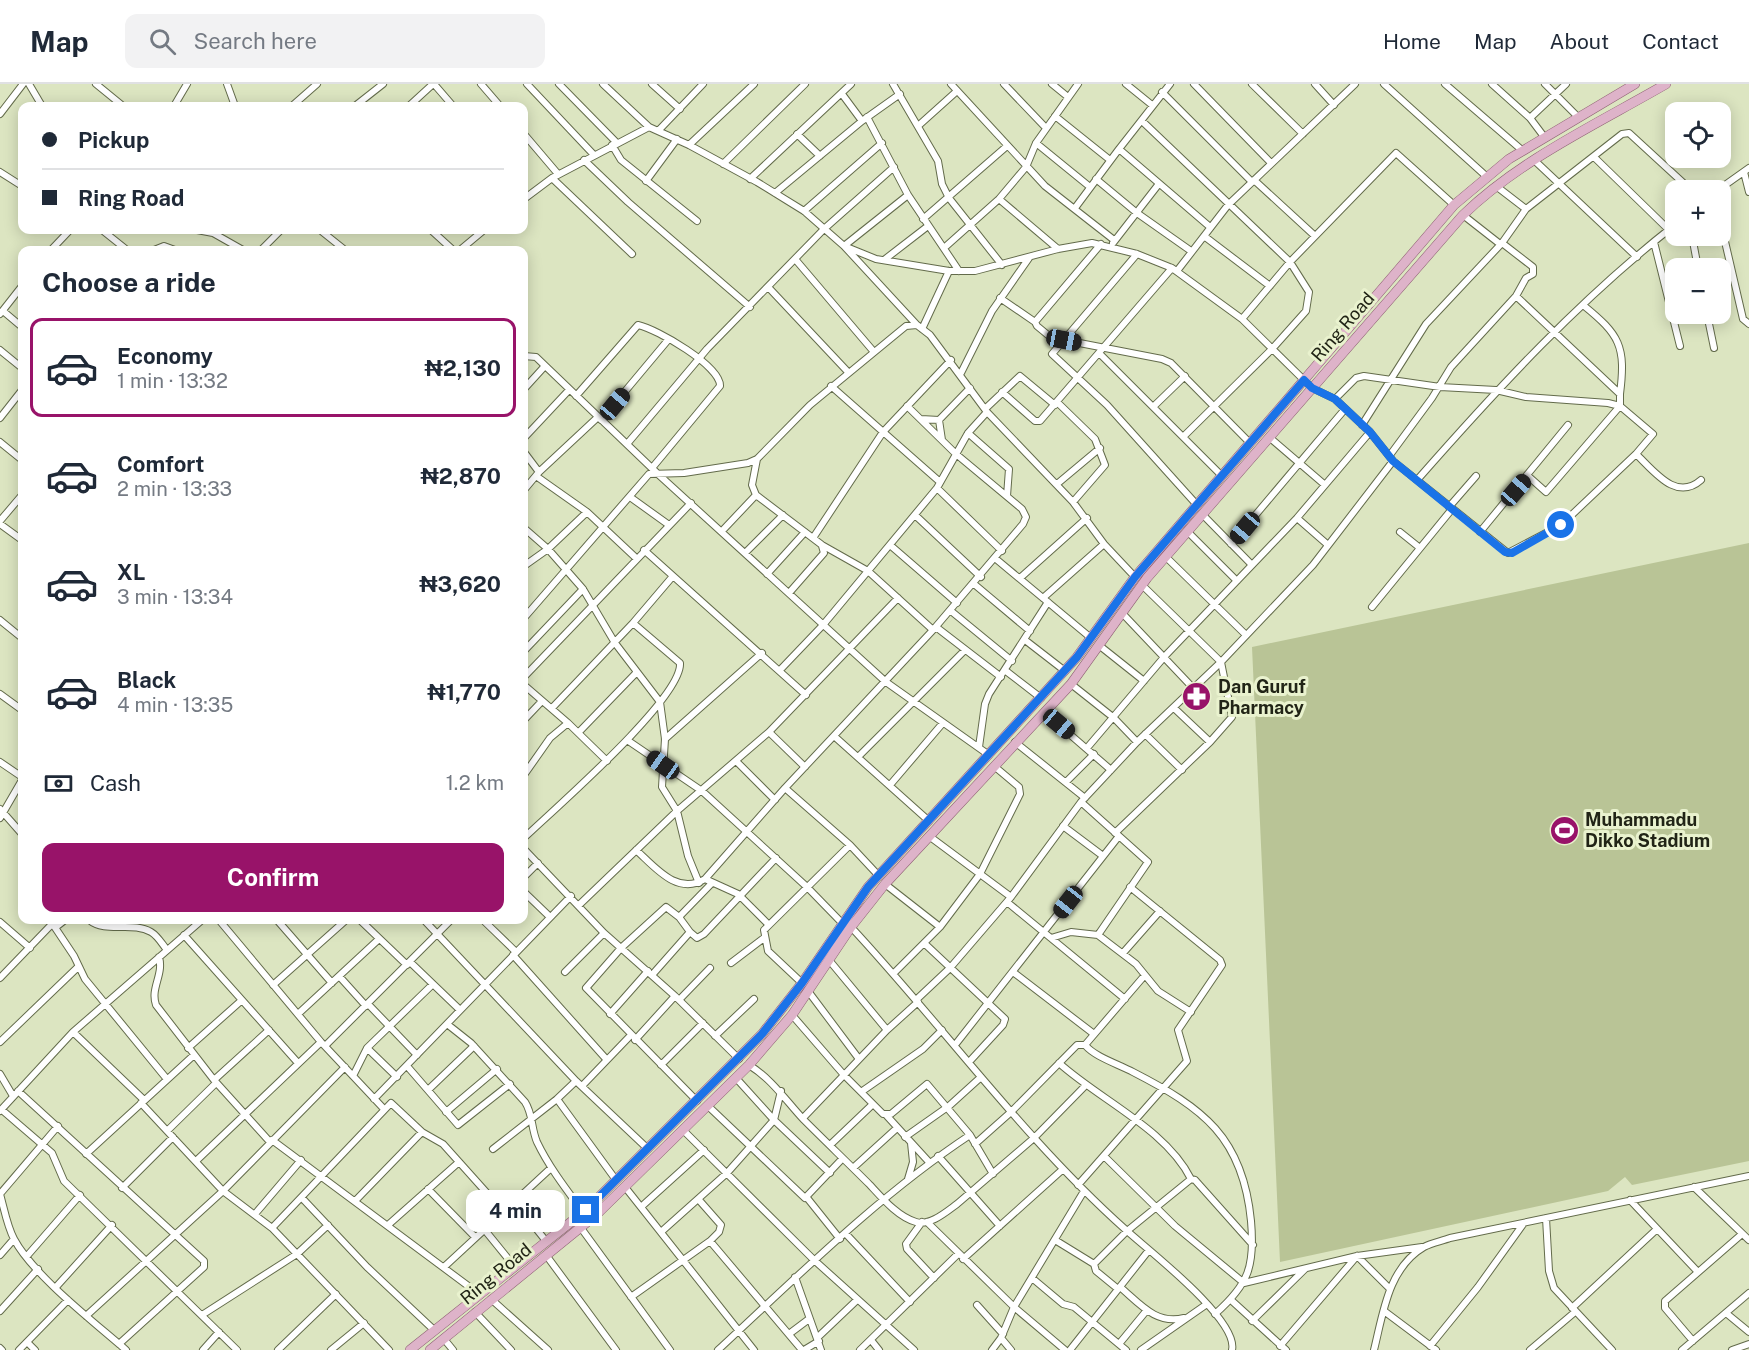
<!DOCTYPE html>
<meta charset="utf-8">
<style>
:root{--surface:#fff;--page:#f2f2f3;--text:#1f2937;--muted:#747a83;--line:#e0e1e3;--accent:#981369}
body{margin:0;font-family:"Public Sans",sans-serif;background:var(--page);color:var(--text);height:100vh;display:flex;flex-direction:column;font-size:22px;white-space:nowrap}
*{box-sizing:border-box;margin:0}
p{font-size:20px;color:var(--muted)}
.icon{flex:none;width:33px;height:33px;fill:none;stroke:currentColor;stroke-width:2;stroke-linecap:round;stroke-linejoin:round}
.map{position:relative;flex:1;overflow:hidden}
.side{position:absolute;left:18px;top:162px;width:510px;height:678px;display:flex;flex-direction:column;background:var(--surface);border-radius:12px;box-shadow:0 3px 15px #0003}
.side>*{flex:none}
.hud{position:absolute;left:18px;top:18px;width:510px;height:132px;border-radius:12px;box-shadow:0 3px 15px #0003;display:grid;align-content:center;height:132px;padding:0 24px;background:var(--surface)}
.fabs{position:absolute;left:1665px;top:18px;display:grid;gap:12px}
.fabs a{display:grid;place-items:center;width:66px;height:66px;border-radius:12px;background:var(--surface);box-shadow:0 3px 15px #0003;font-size:30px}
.end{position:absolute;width:27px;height:27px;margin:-14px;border:8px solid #1a73e8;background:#fff;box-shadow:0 0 0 3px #fff}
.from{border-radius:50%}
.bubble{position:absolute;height:42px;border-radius:12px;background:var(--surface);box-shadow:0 3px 15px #0003;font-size:20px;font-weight:700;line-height:42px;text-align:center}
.car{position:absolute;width:18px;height:36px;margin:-18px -9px;border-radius:8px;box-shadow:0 0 4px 2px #0007;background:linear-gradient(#222 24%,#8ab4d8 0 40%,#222 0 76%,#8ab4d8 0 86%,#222 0)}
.hud b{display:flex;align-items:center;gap:21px;height:57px;font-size:22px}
.hud b+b{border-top:2px solid var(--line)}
.hud i{width:15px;height:15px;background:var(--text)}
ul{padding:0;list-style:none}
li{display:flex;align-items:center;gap:18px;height:99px;margin:0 12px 9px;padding:0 12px;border:3px solid transparent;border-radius:12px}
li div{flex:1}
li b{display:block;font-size:22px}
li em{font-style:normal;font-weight:700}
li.current{border-color:var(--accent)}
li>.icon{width:54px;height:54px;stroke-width:1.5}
h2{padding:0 24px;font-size:27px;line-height:72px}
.pay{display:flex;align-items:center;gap:15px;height:66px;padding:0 24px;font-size:22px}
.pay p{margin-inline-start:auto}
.primary-button{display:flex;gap:12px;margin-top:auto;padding:12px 24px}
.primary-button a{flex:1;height:69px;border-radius:12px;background:var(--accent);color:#fff;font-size:24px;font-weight:700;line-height:69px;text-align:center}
header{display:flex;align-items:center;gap:36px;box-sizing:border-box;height:84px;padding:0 30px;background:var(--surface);border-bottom:2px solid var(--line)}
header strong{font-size:28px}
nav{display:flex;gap:33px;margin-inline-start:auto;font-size:21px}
.search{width:420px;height:54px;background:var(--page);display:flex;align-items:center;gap:15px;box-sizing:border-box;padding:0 21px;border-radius:12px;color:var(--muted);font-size:22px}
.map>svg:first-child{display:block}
.green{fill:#b9c496}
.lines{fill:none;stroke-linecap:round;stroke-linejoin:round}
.street-casing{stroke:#636b4b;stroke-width:8}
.primary-casing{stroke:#8e6073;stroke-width:10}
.street{stroke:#fff;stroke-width:6}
.primary{stroke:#deb3c9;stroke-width:9}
.route{stroke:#1a73e8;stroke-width:8}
.labels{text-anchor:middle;stroke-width:6;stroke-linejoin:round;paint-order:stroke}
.street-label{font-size:18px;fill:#212416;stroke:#e9f2ce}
.poi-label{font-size:18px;font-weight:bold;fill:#212416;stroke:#e9f2ce;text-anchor:start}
</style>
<header>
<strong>Map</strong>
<div class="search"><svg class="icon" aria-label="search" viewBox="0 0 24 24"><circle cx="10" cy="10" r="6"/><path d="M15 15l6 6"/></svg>Search here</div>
<nav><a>Home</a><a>Map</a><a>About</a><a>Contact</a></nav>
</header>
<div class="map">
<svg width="1749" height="1266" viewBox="0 0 1749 1266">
<rect width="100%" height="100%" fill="#dce5c1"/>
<!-- green -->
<path class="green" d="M1749,459V1077L1632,1101L1625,1093L1608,1107L1280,1178L1252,563Z"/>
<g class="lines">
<defs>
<path id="street" d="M29,0L42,22
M96,0L123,22
M227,0L235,22
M434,0L453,22
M481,0L500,22
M527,0L594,71
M559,0L616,58
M603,0L649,43
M652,0L680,25
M893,0L938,77L942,100L949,114L1002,181
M951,0L1045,102L1114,156
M1004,0L1046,44
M1052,0L1068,13
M1126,0L1152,21
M1194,0L1271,79
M1252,0L1303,50
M1315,0L1334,21
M1384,0L1486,92
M1445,0L1523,67
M1492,0L1530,34L1545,54
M1545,0L1579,34
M1162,8L1252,98
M842,10L862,37
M174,22L187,0
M292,22L317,0
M355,22L383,0
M409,22L433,0
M0,30L23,0
M1055,32L1110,76
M867,33L908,111L959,187
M1530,34L1566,0
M1142,37L1290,178L1309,208L1306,227L1272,265L1183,353
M918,42L957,7
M659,46L703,0
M524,50L558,90
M797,50L820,72
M1036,59L1090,103
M612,61L621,76L697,137
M689,61L754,0
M1119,65L1170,0
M1594,73L1669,146
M584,76L628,118L750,223
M1534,76L1637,173
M723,80L805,0
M0,88L22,102
M1744,88L1749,108
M552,94L632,170
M750,95L851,0
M1096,95L1137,129L1191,167
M1254,96L1315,152
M646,97L677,55
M1496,102L1526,125
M1718,106L1749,84
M775,109L862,37L900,10
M908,111L844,162L917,241
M524,115L552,94L649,43L689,61L757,98L804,127L844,162L876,175L949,187H975L1058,165L1092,159L1137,170L1172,184L1242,235L1312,304L1335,315L1370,348L1393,377L1508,469L1561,441L1636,370L1653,350L1620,322V310L1516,212
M999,115L1058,165
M1075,124L1119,65L1210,143
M804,127L882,59
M1463,131L1500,160
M923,135L1007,62
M1720,136L1743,235L1749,240
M102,146L127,166
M116,146H197L213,149L243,166
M320,146L345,166
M431,146L453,166
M1204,152L1270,202
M1692,152L1698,184
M1654,158L1680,262
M1113,159L1158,101
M944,164L999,115L1026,83L1036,59L1078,0
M51,166L70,146
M154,166L164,162L175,166
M261,166L281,146
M460,166L484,146
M1137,170L1052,270L1107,321L1197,421
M795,175L874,268
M884,176L928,142
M1177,187L1228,121L1355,0
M769,204L848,288
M1000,214L1035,238
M1583,221C1620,251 1626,262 1620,310
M3,227L22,243
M0,230L22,202
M1707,230L1714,264
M1242,235L1290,178L1396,69L1454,121
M922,245L949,187
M1064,256L1162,275L1171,279L1250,359
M1060,261L1037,242L1035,238L1101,160
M0,266L22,284
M1099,269L1222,392
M524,272L536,273L659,391L886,598L989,671
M961,289L992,227L1029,174
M831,302L940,398
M524,305L544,283
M1002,308L1035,337H1040L1172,184
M576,312L638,241C657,245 721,282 720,302L652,384
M1335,315L1356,294L1364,292L1440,303L1496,306L1526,313L1608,319L1620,322L1546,408L1528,392
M1057,318L1095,355L1105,381L1073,418
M1153,323L1185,292
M985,325L1020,292L1055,321
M0,334L22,306
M921,335L939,336L970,304
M601,336L668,256
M939,336L942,356
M1362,341L1426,240L1502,159L1526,125L1622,50L1629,49L1691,106
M968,349L1009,385L1007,412
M1269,353L1325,401
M524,354L569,306
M0,358L22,376
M627,360L707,265L824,145L894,83
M524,368L539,388L524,406
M1636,370C1654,387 1676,418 1701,396
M1390,371L1432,314L1451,283L1516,212L1526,194L1533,190V183L1502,159
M757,375L752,401L756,411L822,461L868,487L933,546
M539,388L598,333
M536,392L587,428L636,474
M1418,395C1498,304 1580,215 1676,140
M1057,400L1100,364
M937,404L1002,467
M630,413L669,441
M1449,423L1476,392
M1202,430L1252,481
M915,431L981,493
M1297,434L1328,461
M0,437L22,411
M0,440L22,456
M524,444L548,465L583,505L615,559L660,618L665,655L662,703L677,727L688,772L699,799
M722,447L756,411
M1187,447L1237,497
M1400,448L1420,464
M1480,448L1568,341
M813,454L883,348L951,276
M1231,460L1345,325
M890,461L957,519
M644,466L806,611
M745,469L783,431
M1166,473L1246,551
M996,475L1091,554
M524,482L548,465L587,428
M767,490L805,448
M1020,494L1087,434
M974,500L1030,547
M789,509L824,469L822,462
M1043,514L1104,460
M1372,523L1452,425
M951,527L1012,577
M1122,529L1194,605
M524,534L649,390L684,389L748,379L757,375L810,321L906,242L917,241L930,251L987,328L1073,418L1104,460L1135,493
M0,536L22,554
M633,539L673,492
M936,543L1001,593
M1025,556L1065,587
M1100,562L1144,597
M524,567L583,505
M780,586L823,541L937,404L968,349L987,328
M1006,587L1041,614
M524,593L691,419
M1071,600L1114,634L1137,658
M524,601L568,639L607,677
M0,610L22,626
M1174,624L1210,658
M1044,628L1111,686
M524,636L542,617
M579,648L636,589
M769,648L805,683
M1145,650L1182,686
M834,652L929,737
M665,655L762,569
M627,656L702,707L807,803L842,839
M1015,658L1085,714
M979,663L985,620L989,610L1048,518
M1087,664L1165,572L1297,434L1370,348
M858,673L965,566
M0,678L22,693
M737,678L775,716
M524,691L550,654L568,639
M1066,698L1094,670
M890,701L942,640
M785,704L850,761L878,791
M1081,718L1148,778L1098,851
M0,725L22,750
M0,734L22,696
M1063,742L1103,772
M1115,749L1210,658L1232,633L1221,578L1142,501
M929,752L1011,813
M524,754C552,727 683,614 680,579L633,539L552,624
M524,765L604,849L675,912L739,975
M636,766C655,783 677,812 705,795L785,704L933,546L1023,440L1026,433L1022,425L956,370L907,322
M524,793L538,779
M705,795L738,810L768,840
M885,800L940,843
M524,808L550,833
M1007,818L1125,915
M579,821L677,727L769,648L898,514
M679,833L712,799
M50,836L74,872L85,895L166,994
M89,836C106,850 132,837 151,848C158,852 162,860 167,866
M219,836L321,958L384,1025
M277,836L332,899
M360,836L407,881
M424,836L576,997L648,1065
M483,836L516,868
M0,838L30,864
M56,843L65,836
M851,843C944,943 1024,1055 1126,1146C1148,1166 1239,1236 1232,1266
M690,848L697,854L704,850L776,774
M184,851L298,979
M1051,854L1071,848L1098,851L1136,880L1158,907L1191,928
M924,859L1005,935L1003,941L969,978
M1123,869L1160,827
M513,871L607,976
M159,873C164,891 150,904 156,921L214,996L270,1058
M829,876L887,946
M410,878L460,926
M731,879L764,854
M565,888L604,849
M1013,888L1094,950
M894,889L940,843L980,790L1020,710L1019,703L994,682
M652,891L690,848L679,833L666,823L621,864L586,904L697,1017
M1145,891L1085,961C1095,973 1118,980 1133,988C1203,1024 1243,1053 1251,1137C1255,1182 1249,1200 1215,1230
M339,892L366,922
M0,894L53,839
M802,899L768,867L764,846L850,761
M273,901L346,836
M808,907L859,975
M679,916L710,884
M916,916L950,884L1011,813L1081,718L1137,658L1221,578L1313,481L1393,377
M368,920L417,971
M298,930L379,855
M610,930L648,887
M792,931L844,991L883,1030H891L927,1000L970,1051L993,1090
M447,940L471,959L525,1018C533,1030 531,1044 537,1058C549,1083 566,1105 583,1128
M73,948L144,1016
M715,952L754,915
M635,956L675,912
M0,958L78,883
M955,961L1119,752
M325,962L451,836
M188,964L242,916
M367,964L397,993
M1059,979C1100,1016 1166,1045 1191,1095
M661,981L703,939
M749,981C773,996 786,1017 804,1036C826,1058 848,1079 870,1101C882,1114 898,1133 916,1138C930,1142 946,1128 957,1120L1034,1054L1085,1002
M407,982L458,1041L510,1000
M0,990L13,1012
M353,992L367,964L433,900
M736,994L774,1036L830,1089
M214,996L269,946
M582,1002L631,951
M428,1006L474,962
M18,1007L204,1177V1183L119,1260
M861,1008L923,965L942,946
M374,1015L571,812
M557,1015L616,1096
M141,1019L223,1107L272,1144L389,1266
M708,1022L805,1114L842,1075
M2,1026L52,1069L64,1097L237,1266
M0,1027L73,948L202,836
M446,1028L497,985
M887,1032L929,1078
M803,1034L887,946L918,918
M683,1046L814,1176L914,1266
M167,1047L216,999
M905,1053L949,1022L981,993
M272,1056L479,1210
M975,1060L1011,1028L1077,961H1085
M830,1061L873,1020
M493,1065L557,1015L576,997
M86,1070L194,971
M938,1072L1000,1142
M1104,1072L1175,1142L1244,1199L1357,1172L1422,1163
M196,1077L321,958
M853,1084L897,1044
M908,1095L913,1078L911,1059
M1078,1101L1187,977L1178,946L1222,881L1220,876L1130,803
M625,1103L754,1266
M1694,1103L1749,1156
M122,1104L173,1053
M428,1105L475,1153
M0,1110C4,1124 7,1142 14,1155C33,1191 94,1238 126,1266
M0,1110L58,1042
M302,1114L367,1183L434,1246
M808,1115L840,1155
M356,1116L422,1048
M699,1116L721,1141L719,1148L710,1157
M1630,1116L1698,1188
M514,1117L546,1157
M641,1123L704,1066
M255,1130L301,1076
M1546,1134L1549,1187L1554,1204L1612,1266
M922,1138L906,1160L907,1165L934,1194
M927,1138L1014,1223L1065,1266
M388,1141L459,1078
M272,1144L391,1019L422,1048L443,1060L503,1127
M581,1144L670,1266
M484,1145L514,1182
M661,1148L727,1089L774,1036L781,1007
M846,1150L910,1218
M1055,1156L1094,1180L1096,1187L1118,1205
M0,1171L14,1155
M546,1171L616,1266
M27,1172L80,1111
M1357,1172L1390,1205
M963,1175L1062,1086
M1094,1180L1127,1147L1191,1095L1195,1096L1253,1161
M444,1183L551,1084
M795,1193L821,1266
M1032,1194L1063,1220L1074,1223L1126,1266
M56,1203L112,1141
M1120,1203C1140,1220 1156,1241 1184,1234
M631,1213L710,1157L802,1266
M491,1215L548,1266
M1231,1216L1286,1266
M977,1221L1003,1250
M1572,1224L1657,1145
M0,1227L38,1185
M1384,1227L1436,1266
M475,1228L511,1266
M1726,1229L1749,1248
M202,1231L297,1170L328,1141
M86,1232L223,1107L345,983
M1252,1237L1305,1185
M789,1250L809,1235
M817,1254L857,1216
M1001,1254L1011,1266
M444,1255L453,1266
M871,1256L879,1266
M1693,1257L1665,1224V1217L1742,1150
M27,1258L35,1266
M1119,1260L1147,1226
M1280,1262L1357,1172
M1430,1262L1478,1203L1524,1139
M0,1264L2,1266
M19,1266L68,1216
M203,1266L219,1248
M278,1266L336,1210
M331,1266L364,1239
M718,1266C799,1191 878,1112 970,1051
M804,1266L819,1257
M860,1266L958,1170
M992,1266L1001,1254L1014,1223L1084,1107
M1070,1266L1149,1166
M1141,1266L1207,1220
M1374,1266C1383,1230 1388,1184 1424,1163C1431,1159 1442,1157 1450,1154L1749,1092
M1530,1266L1575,1228
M1682,1266L1749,1209
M1732,1266L1749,1260"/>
<path id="primary" d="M410,1266L586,1126L762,950L802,899L868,803L1077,573L1135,493L1454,121L1509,75L1635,0
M430,1266L597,1130L749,981L792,931L851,843L885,800L1071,600L1147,494L1463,131C1521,75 1597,40 1666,0"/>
</defs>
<!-- street casing -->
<use href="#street" class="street-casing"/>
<!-- primary casing -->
<use href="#primary" class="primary-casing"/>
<!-- street -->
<use href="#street" class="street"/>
<!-- primary -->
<use href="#primary" class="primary"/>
</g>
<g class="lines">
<!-- route -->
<path class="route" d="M586,1126L762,950L802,899L868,803L1077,573L1135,493L1304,296L1312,304L1335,315L1370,348L1393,377L1505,468L1512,469L1561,441"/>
</g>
<!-- icons -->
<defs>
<symbol id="pharmacy-disc" viewBox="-11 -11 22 22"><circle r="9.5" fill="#981369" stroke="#e9f2ce"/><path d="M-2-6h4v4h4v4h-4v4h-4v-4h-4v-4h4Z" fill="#fff"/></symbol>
<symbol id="stadium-disc" viewBox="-11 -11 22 22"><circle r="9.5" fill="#981369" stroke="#e9f2ce"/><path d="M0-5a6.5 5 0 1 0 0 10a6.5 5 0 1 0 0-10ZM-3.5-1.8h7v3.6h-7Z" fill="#fff"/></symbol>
</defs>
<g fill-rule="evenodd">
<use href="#pharmacy-disc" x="1180" y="596" width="33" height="33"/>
<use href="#stadium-disc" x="1548" y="730" width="33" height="33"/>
</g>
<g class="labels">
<!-- street labels -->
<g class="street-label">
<text transform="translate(1343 243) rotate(-49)" y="6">Ring Road</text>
<text transform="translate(496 1190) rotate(-39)" y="6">Ring Road</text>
</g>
<!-- poi labels -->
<g class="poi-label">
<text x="1218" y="609">Dan Guruf<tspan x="1218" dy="21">Pharmacy</tspan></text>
<text x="1585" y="742">Muhammadu<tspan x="1585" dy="21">Dikko Stadium</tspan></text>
</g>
</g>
</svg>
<div class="fabs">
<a><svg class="icon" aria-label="locate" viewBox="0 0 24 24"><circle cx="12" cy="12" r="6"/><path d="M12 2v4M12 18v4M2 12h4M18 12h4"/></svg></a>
<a>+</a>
<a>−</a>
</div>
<i class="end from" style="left:1561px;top:441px"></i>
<i class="end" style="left:586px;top:1126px"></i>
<div class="bubble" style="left:466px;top:1106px;width:99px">4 min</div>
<i class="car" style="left:1064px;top:256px;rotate:101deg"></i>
<i class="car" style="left:615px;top:320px;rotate:40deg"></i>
<i class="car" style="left:1516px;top:406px;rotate:41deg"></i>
<i class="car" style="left:1245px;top:444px;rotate:220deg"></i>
<i class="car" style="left:1059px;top:640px;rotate:130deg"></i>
<i class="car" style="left:663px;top:681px;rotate:305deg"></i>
<i class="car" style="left:1068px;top:818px;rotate:218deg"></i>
<div class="hud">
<b><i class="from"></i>Pickup</b>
<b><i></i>Ring Road</b>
</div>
<section class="side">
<h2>Choose a ride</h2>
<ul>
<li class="current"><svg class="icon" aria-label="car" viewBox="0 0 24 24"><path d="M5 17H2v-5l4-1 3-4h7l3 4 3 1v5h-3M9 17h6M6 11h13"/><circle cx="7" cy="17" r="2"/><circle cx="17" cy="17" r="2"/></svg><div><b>Economy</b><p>1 min · 13:32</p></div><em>₦2,130</em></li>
<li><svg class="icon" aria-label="car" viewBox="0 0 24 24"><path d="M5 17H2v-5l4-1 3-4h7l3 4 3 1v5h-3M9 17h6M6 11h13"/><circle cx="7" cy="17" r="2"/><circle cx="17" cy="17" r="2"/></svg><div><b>Comfort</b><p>2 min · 13:33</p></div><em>₦2,870</em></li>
<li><svg class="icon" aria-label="car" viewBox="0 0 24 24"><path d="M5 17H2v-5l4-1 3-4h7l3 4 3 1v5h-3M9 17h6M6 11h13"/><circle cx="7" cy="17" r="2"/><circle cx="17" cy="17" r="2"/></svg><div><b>XL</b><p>3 min · 13:34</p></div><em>₦3,620</em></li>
<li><svg class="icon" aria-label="car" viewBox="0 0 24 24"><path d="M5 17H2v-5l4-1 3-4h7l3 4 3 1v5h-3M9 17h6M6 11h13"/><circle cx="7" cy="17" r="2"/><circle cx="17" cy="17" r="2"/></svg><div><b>Black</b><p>4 min · 13:35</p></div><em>₦1,770</em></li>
</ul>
<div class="pay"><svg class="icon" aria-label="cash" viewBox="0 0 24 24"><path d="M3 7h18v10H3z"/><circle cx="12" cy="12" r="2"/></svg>Cash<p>1.2 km</p></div>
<div class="primary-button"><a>Confirm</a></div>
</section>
</div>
